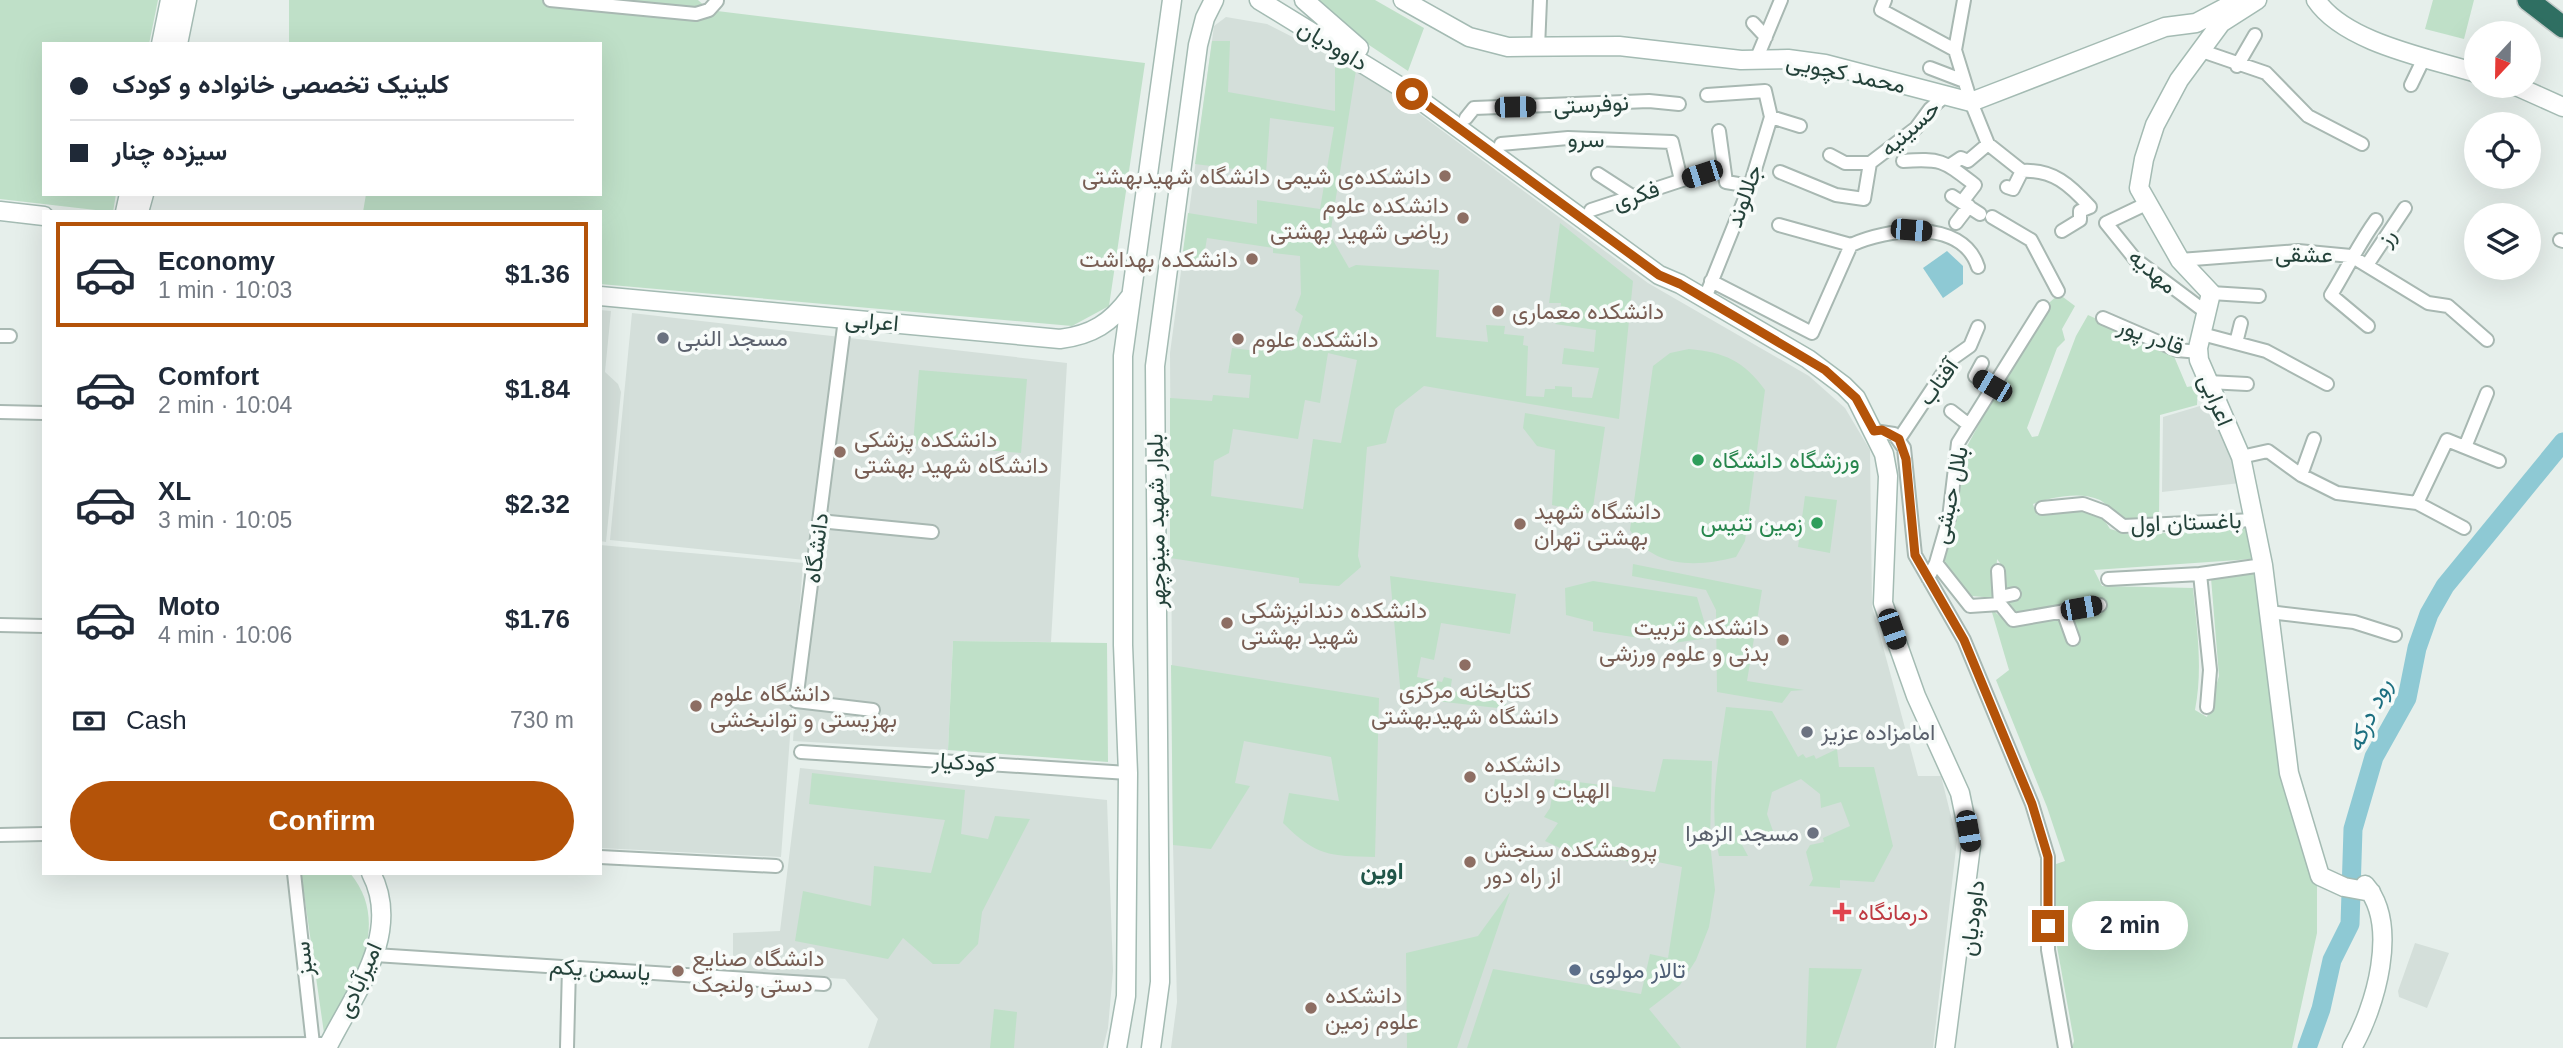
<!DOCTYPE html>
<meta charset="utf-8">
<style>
:root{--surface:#fff;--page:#f6f6f7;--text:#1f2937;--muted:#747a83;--line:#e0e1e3;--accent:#b45309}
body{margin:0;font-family:Helvetica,Vazirmatn,sans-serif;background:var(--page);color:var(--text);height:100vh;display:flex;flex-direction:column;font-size:26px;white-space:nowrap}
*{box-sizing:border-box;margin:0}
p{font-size:23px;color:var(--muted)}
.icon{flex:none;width:38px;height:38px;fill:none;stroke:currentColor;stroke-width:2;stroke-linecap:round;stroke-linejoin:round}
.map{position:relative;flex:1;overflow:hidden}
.details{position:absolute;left:42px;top:210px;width:560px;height:665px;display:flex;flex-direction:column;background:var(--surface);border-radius:0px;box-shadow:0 7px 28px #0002}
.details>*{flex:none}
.hud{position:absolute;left:42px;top:42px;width:560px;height:154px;border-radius:0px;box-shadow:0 7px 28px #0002;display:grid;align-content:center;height:154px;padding:0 28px;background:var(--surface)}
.needle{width:46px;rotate:202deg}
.fabs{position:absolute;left:2464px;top:21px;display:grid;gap:14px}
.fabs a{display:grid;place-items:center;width:77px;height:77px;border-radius:50%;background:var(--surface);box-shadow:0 7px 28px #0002;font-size:35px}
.end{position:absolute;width:32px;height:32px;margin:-16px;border:9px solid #b45309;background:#fff;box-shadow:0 0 0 4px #fff}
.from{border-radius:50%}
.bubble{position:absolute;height:49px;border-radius:24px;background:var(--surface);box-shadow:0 7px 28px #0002;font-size:23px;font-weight:600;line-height:49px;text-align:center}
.car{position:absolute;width:21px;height:42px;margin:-21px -10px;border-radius:9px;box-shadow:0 0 5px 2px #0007;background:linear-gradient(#222 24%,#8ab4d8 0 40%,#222 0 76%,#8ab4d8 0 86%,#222 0)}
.hud b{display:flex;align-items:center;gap:24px;height:66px;font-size:26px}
.hud b+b{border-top:2px solid var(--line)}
.hud i{width:18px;height:18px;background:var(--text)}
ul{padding:12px 0 0;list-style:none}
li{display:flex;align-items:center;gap:21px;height:105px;margin:0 14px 10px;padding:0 14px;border:4px solid transparent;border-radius:0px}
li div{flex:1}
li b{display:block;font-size:26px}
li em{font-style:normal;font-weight:600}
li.active{border-color:var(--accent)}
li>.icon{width:63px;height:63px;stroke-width:1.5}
.pay{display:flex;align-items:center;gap:18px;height:77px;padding:0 28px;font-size:26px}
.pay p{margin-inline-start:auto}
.primary-button{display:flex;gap:14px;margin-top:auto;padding:14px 28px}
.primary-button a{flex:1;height:80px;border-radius:42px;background:var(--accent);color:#fff;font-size:28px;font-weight:600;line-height:80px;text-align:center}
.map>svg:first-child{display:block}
.built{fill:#d4dfda}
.green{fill:#bfe0c8;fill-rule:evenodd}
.water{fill:#8ec9d4}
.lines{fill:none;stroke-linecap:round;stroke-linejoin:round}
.river{stroke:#8ec9d4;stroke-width:19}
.street-casing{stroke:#a8b8b2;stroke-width:16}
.secondary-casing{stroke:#a4bbb3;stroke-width:21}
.highway-casing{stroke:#c2cac8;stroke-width:24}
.street{stroke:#fff;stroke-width:12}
.secondary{stroke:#fff;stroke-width:18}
.highway{stroke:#2f6f62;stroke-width:21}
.route{stroke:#b45309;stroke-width:9}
.education-dot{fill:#8d6e63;stroke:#f7fbf9;stroke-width:2.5}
.worship-dot{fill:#6b7280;stroke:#f7fbf9;stroke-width:2.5}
.leisure-dot{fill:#2e9e5b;stroke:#f7fbf9;stroke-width:2.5}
.health-dot{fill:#e0444e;stroke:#f7fbf9;stroke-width:2.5}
.service-dot{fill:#5c6f8a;stroke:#f7fbf9;stroke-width:2.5}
.labels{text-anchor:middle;stroke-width:7;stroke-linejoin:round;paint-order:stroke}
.street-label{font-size:23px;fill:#24423a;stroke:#f7fbf9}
.education-label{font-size:23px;fill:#785e54;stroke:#f7fbf9;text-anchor:start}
.worship-label{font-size:23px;fill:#5b616d;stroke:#f7fbf9;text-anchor:start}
.leisure-label{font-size:23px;fill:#27864d;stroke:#f7fbf9;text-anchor:start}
.health-label{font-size:23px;fill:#be3a42;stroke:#f7fbf9;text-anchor:start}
.service-label{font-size:23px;fill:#4e5e75;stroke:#f7fbf9;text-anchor:start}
.water-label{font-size:24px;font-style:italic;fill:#1c6f80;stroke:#f7fbf9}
.neighbourhood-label{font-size:24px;font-weight:bold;fill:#1f5548;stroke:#f7fbf9}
</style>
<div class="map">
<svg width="2563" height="1048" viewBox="0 0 2563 1048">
<rect width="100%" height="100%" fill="#e6efeb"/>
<!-- built -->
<path class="built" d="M1226,17L1267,24L1367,75L1648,283L1809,376L1845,408L1870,450L1872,606L1918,776H1941L1957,840L1933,1048H1171L1177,1002L1173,845L1170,353L1214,26Z
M600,310L611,311L605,372L618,384L621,392L606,542L600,541Z
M632,313L1067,363L1051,642L953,641L948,750L793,741L805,560L610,540Z
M2210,403L2236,461L2240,483L2162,492L2163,417Z
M600,545L803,563L781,857L600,848Z
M800,768L1107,800L1113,971L1108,1028L1103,1048H868L878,1019L845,979L733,972V933L780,931Z
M2415,943L2449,953L2427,1008L2399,997L2398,991Z"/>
<!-- green -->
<path class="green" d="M0,0H158L149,44H44V194H116L113,212L0,199Z
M289,0H698L709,10L1145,63L1109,306L1072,326L600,284V212H363L366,194H600V44H289Z
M1314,0H1375L1424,28L1408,71L1357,37Z
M2433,0H2474L2464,39L2425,29Z
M1212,41H1230L1228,92L1335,111V65L1356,70L1330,235L1349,268L1356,265L1439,270L1436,337L1488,342L1486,325L1505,326L1504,334L1524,336L1523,345L1528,346L1526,396L1544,397L1545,389H1555V386L1572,387V397L1592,398L1599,368L1562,364L1564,348L1594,352L1596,330L1555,324L1559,320L1561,303H1549L1560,223L1633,281L1619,419L1424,386L1395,409L1386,443L1367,447L1358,556L1361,567L1339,586L1299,583V578L1170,558V398L1212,401L1213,395L1249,398L1251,375L1228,373L1232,348L1257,351L1258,345L1292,351L1303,316L1295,310L1301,294L1300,256L1273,253V248L1207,238L1203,262L1182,259L1188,213L1257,224V200L1320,209L1334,127L1270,118L1266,173L1195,164ZM1328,353L1357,360L1341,443L1313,439L1303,509L1211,496L1214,461L1229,453L1233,429L1298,439L1305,400L1320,403Z
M2059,294L2075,306L2062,329L2065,340L2057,348L2027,428L2032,437L2038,436L2076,336L2088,315L2173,354L2187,387L2198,385L2197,405L2160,415L2159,517L2121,519C2115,514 2107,504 2100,500C2080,491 2052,497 2033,504L2037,515C2060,512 2097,503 2110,529L2132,535L2246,528L2252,559L2094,570L2102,586L2193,588C2197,629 2203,669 2195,710L2207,717L2219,676L2211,578L2257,571L2317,879V933L2292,1048H2072L2074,1041L2056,941V864L2065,861L2047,807L1996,680L2009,670L1991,609L2011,625L2068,615H2013L2004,600L2002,566L1997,559L1995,598L1971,596L1941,565L1966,448L2041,310Z
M1689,349C1724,352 1744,361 1765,390L1745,541L1736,557C1698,567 1652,569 1630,530L1653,366L1670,353Z
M919,370L1027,379L1021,453L913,444Z
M1525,413L1605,427L1592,514L1552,505L1555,450L1537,446L1523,428Z
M1805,496L1837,500L1830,553L1798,547Z
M1633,564L1762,590L1747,681L1804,690L1791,691L1782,703L1717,692L1716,610L1706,590L1632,576Z
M1390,576L1516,594L1510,634L1441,623L1434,660L1421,657L1417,677L1442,682L1444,677L1452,679L1450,691L1471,694L1472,690L1479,692L1478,698L1496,701L1499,690L1506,692V709L1401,697Z
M1593,581L1697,597L1709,638L1673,643L1593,631V622L1566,615L1565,588Z
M953,641L1107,643L1108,762L948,750Z
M1158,663L1171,665L1379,698L1375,857C1329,856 1316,856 1283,823L1289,793L1339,801L1331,757L1244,741L1235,783L1250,786L1211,849L1173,845L1171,665Z
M1726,707L1772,711L1798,757L1803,754L1806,758L1814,755L1816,759L1837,749L1839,767H1874L1893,846L1874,882L1840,880V888L1809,886L1813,879L1806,852L1810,845L1824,842L1823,838L1850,826L1841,802L1821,808L1820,794L1801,779L1772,792L1767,814L1773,831L1742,845L1748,856H1719C1708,808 1719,755 1726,707Z
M1663,759L1712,761L1710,842L1715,890L1709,927L1696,960L1680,985L1649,1009L1681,1048H1467L1493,969L1641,994L1650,954L1668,958L1682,867L1643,859L1642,864L1562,849L1545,841L1558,823L1544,817L1550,808L1555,779L1655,792Z
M812,773L965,790L961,834L988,839L995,816L1030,819L982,912L978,944L959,964H933L903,938L888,959L795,941L803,891L871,906L874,866L931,873L945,820L809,804Z
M301,873H350C393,925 353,985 324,1033Z
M1510,892L1457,1048H1407L1406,953L1478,936Z
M1809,968L1862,969L1836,1048H1806Z
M994,1009L1017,1012L1014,1048H990Z"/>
<!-- water -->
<path class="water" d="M1947,251L1963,266V284L1943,298L1923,268Z"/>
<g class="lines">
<!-- river -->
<path class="river" d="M2307,1048L2321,1009L2332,960L2350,924L2353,829L2374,757L2407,698L2417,648L2429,614L2445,586L2563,442"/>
<defs>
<path id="street" d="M550,0L696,14L709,10L717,1
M1885,0L1881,10L1955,50
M1964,0L1955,50L1971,102L1988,144L2022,171
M1753,23L1766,37
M1538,48L1540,0
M2199,50L2266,73L2308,116L2362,144
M1756,60L1781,0
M2237,66L2255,35
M1930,68L1964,81
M2411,85L2425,56
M1771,117L1800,126
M1466,118L1474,108L1649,101L1679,104
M1719,131L1726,182L1750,186
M1501,144L1568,138L1672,142L1681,180
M1830,155L1845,163H1870
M1903,161C1942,158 1944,161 1975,185L1962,202
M1949,166L1961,158L1968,161L1988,144
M2022,171C2053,169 2070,185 2090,207L2080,211V220L2062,231
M1780,172L1836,195L1864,199L1870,163L1916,128L1930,109L1945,96
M1598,174L1632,196
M2007,187L2013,189L2022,171
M1952,196L1980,214
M2148,203L2106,223L2135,259L2207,313
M1591,210L1722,167
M1992,217L2031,240L2058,291
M1956,223L1969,206
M1779,225L1851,245
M2560,240L2563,241
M1851,245C1886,229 1962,217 1978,267
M2180,260L2298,251L2351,256L2428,303L2448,306L2487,340
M2367,265L2405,208
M1711,281L1812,333L1851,245
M2211,293L2259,296
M1705,298L1750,186L1771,117L1765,91L1707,95
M2103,318L2177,350L2199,352
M845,319L796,701L873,710
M2368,326L2331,295C2347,269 2358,245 2376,220
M2202,334L2266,351L2327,384
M0,336H10
M2236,343L2241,323
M1982,363L1975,376L1991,386
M2208,382L2247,384
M1951,411L1969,425
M0,412L44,413
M1874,431L1894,434L1904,448L1915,555L1964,640L2032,804L2048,857V950L2065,1048
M1899,439L1953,358L1970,346L1978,327
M2465,447L2487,393
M2241,457L2268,451L2301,475L2337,493L2417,503L2464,528
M2301,475L2314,439
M2417,503L2447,440L2499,461
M2042,508L2083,504L2105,512L2123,526L2254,520
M819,521L932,532
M1936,563L1970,606L2000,604
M1998,571L2000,604
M1928,578L1936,563L1949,518L1958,443L2043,307
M2108,579L2200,574
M2000,597L2014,594
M2000,604L2013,620L2100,605
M2063,611L2073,639
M2269,612L2354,622L2395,635
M0,625L44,626
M2207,707L2210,670L2200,574L2263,565
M801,752L1128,773
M0,835L44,834
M600,857L776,866
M294,873L313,1044
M375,955L824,984
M0,1045L329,1044
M567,1048L569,967"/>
<path id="secondary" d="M1259,0L1412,94L1659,275L1680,284L1808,359L1844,386L1856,398L1884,454L1888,476L1883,603L1916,696L1960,793L1971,846L1945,1048
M1304,0L1359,48
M1403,0L1469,37L1508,47L1619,46L1741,60L1788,59L1825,64L1971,102L2165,27L2196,23L2232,4
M2257,0L2221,23L2179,80L2155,125L2144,159L2139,188L2180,260L2211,293L2198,348L2199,360L2241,457L2263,565L2289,773L2320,876L2344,887L2371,892
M2316,0C2345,43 2429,58 2476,73
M161,44L170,0
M178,44L187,0
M2516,86L2563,107
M0,211L44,216
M125,212L129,194
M139,212L144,194
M600,296L1060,339C1092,335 1111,323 1130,297
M327,1048C353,995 403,934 371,873
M1117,1048L1126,996L1128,773L1123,645V356L1172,0
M1151,1048L1160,982L1155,366L1198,45L1205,18L1214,0
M2352,1048C2375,1008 2400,925 2365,885"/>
<path id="highway" d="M2528,0L2563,27"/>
</defs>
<!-- street casing -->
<use href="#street" class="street-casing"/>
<!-- secondary casing -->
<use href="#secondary" class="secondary-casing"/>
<!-- highway casing -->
<use href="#highway" class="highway-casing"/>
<!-- street -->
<use href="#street" class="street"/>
<!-- secondary -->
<use href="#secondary" class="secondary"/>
<!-- highway -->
<use href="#highway" class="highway"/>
</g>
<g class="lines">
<!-- route -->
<path class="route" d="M1412,94L1659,275L1680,284L1825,370L1856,398L1874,431L1882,430L1899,439L1906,459L1915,555L1964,640L2032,804L2048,857V926"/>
</g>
<!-- markers -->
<g class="education-dot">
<circle cx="1445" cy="176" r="7"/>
<circle cx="1463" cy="218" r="7"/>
<circle cx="1252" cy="259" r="7"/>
<circle cx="1498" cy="311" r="7"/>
<circle cx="1238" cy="339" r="7"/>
<circle cx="840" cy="452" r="7"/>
<circle cx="1520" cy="524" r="7"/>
<circle cx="1227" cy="623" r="7"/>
<circle cx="1783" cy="640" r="7"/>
<circle cx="1465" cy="665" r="7"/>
<circle cx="696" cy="706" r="7"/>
<circle cx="1470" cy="777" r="7"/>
<circle cx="1470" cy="862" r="7"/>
<circle cx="678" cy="971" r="7"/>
<circle cx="1311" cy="1008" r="7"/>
</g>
<g class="worship-dot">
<circle cx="663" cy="338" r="7"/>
<circle cx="1807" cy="732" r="7"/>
<circle cx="1813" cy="833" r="7"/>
</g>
<g class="leisure-dot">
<circle cx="1698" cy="460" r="7"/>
<circle cx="1817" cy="523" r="7"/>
</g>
<path class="health-dot" d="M1838.5 901.5h7v7h7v7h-7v7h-7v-7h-7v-7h7z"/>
<circle class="service-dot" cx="1575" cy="970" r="7"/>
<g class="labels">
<!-- street labels -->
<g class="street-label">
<text transform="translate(1333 45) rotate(31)" y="8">داوودیان</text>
<text transform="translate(1846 73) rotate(12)" y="8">محمد کچویی</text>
<text transform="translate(1591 104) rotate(-3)" y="8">نوفرستی</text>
<text transform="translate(1910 128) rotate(-42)" y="8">حسینیه</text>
<text transform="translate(1586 139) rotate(1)" y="8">سرو</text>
<text transform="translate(1636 195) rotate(-18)" y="8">فکری</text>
<text transform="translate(1744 196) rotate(-70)" y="8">جلالوند</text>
<text transform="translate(2386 237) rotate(-56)" y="8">رز</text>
<text transform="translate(2304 254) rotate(1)" y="8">عشقی</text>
<text transform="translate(2153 271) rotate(41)" y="8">مهدیه</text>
<text transform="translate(872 321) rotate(5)" y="8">اعرابی</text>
<text transform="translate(2151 336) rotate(20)" y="8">قادر پور</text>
<text transform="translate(1938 382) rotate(-54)" y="8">آفتاب</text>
<text transform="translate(2216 400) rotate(67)" y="8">اعرابی</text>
<text transform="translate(1950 495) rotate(-78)" y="8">بلال حبشی</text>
<text transform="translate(1156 521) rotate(-91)" y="8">بلوار شهید مینوچهر</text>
<text transform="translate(2186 522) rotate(-2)" y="8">باغستان اول</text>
<text transform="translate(816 548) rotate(-83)" y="8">دانشگاه</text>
<text transform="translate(964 762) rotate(4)" y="8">کودکیار</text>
<text transform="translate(1972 918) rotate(-83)" y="8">داوودیان</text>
<text transform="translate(303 959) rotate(-96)" y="8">سبز</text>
<text transform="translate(600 969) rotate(4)" y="8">یاسمن یکم</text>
<text transform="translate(359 980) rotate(-66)" y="8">امیرآبادی</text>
</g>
<!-- education labels -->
<g class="education-label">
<text x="1431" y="184" text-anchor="end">دانشکده‌ی شیمی دانشگاه شهیدبهشتی</text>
<text x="1449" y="213" text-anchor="end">دانشکده علوم<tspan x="1449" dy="26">ریاضی شهید بهشتی</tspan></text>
<text x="1238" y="267" text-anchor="end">دانشکده بهداشت</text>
<text x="1512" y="319">دانشکده معماری</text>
<text x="1252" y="347">دانشکده علوم</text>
<text x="854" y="447">دانشکده پزشکی<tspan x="854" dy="26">دانشگاه شهید بهشتی</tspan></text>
<text x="1534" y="519">دانشگاه شهید<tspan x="1534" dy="26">بهشتی تهران</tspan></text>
<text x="1241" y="618">دانشکده دندانپزشکی<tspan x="1241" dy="26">شهید بهشتی</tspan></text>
<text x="1769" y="635" text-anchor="end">دانشکده تربیت<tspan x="1769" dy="26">بدنی و علوم ورزشی</tspan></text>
<text x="1465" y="698" text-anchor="middle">کتابخانه مرکزی<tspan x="1465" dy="26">دانشگاه شهیدبهشتی</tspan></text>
<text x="710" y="701">دانشگاه علوم<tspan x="710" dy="26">بهزیستی و توانبخشی</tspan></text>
<text x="1484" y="772">دانشکده<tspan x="1484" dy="26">الهیات و ادیان</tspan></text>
<text x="1484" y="857">پروهشکده سنجش<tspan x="1484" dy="26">از راه دور</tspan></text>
<text x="692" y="966">دانشگاه صنایع<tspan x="692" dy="26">دستى ولنجک</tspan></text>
<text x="1325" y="1003">دانشکده<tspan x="1325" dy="26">علوم زمین</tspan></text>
</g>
<!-- worship labels -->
<g class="worship-label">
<text x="677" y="346">مسجد النبی</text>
<text x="1821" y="740">امامزاده عزیز</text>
<text x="1799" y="841" text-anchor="end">مسجد الزهرا</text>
</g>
<!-- leisure labels -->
<g class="leisure-label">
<text x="1712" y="468">ورزشگاه دانشگاه</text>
<text x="1803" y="531" text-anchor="end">زمین تنیس</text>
</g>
<!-- health labels -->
<g class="health-label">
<text x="1858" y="920">درمانگاه</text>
</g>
<!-- service labels -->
<g class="service-label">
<text x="1589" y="978">تالار مولوی</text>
</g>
<!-- water labels -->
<g class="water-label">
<text transform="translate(2369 715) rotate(-65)" y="8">رود درکه</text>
</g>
<!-- neighbourhood labels -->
<g class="neighbourhood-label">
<text x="1382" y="879">اوین</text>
</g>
</g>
</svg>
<div class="fabs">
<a><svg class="needle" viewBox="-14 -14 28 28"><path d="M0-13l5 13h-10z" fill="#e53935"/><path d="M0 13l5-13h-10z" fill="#747a83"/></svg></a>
<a><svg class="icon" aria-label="locate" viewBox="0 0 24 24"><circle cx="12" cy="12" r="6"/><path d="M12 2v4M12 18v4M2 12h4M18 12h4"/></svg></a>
<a><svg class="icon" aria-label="layers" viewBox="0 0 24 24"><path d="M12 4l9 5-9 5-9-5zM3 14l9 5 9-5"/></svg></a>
</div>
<i class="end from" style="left:1412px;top:94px"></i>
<i class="end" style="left:2048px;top:926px"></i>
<div class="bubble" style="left:2072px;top:901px;width:116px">2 min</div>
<i class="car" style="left:1515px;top:107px;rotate:89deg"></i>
<i class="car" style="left:1702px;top:174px;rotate:252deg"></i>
<i class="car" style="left:1911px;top:230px;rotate:95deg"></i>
<i class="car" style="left:1992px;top:386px;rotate:300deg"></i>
<i class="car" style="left:2081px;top:608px;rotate:80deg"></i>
<i class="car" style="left:1892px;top:629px;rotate:161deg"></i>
<i class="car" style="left:1968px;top:831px;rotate:170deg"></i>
<div class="hud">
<b><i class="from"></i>کلینیک تخصصی خانواده و کودک</b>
<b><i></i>سیزده چنار</b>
</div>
<section class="details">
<ul>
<li class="active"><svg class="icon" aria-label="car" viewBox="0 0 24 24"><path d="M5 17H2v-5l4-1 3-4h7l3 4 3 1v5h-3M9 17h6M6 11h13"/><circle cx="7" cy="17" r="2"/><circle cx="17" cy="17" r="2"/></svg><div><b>Economy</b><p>1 min · 10:03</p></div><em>$1.36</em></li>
<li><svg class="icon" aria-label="car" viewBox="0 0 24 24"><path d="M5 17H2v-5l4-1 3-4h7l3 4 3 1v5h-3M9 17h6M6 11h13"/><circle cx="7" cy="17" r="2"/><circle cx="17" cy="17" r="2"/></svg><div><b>Comfort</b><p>2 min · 10:04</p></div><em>$1.84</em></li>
<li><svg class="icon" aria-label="car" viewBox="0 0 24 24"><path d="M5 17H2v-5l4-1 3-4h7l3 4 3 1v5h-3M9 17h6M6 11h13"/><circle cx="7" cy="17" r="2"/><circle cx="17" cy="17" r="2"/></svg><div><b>XL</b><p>3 min · 10:05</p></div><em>$2.32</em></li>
<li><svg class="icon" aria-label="car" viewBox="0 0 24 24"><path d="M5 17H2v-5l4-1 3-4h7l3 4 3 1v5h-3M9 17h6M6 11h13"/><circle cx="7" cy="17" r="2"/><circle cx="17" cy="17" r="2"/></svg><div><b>Moto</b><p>4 min · 10:06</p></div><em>$1.76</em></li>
</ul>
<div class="pay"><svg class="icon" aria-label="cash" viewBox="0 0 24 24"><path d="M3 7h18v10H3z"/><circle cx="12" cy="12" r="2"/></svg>Cash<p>730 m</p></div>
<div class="primary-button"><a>Confirm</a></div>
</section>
</div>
